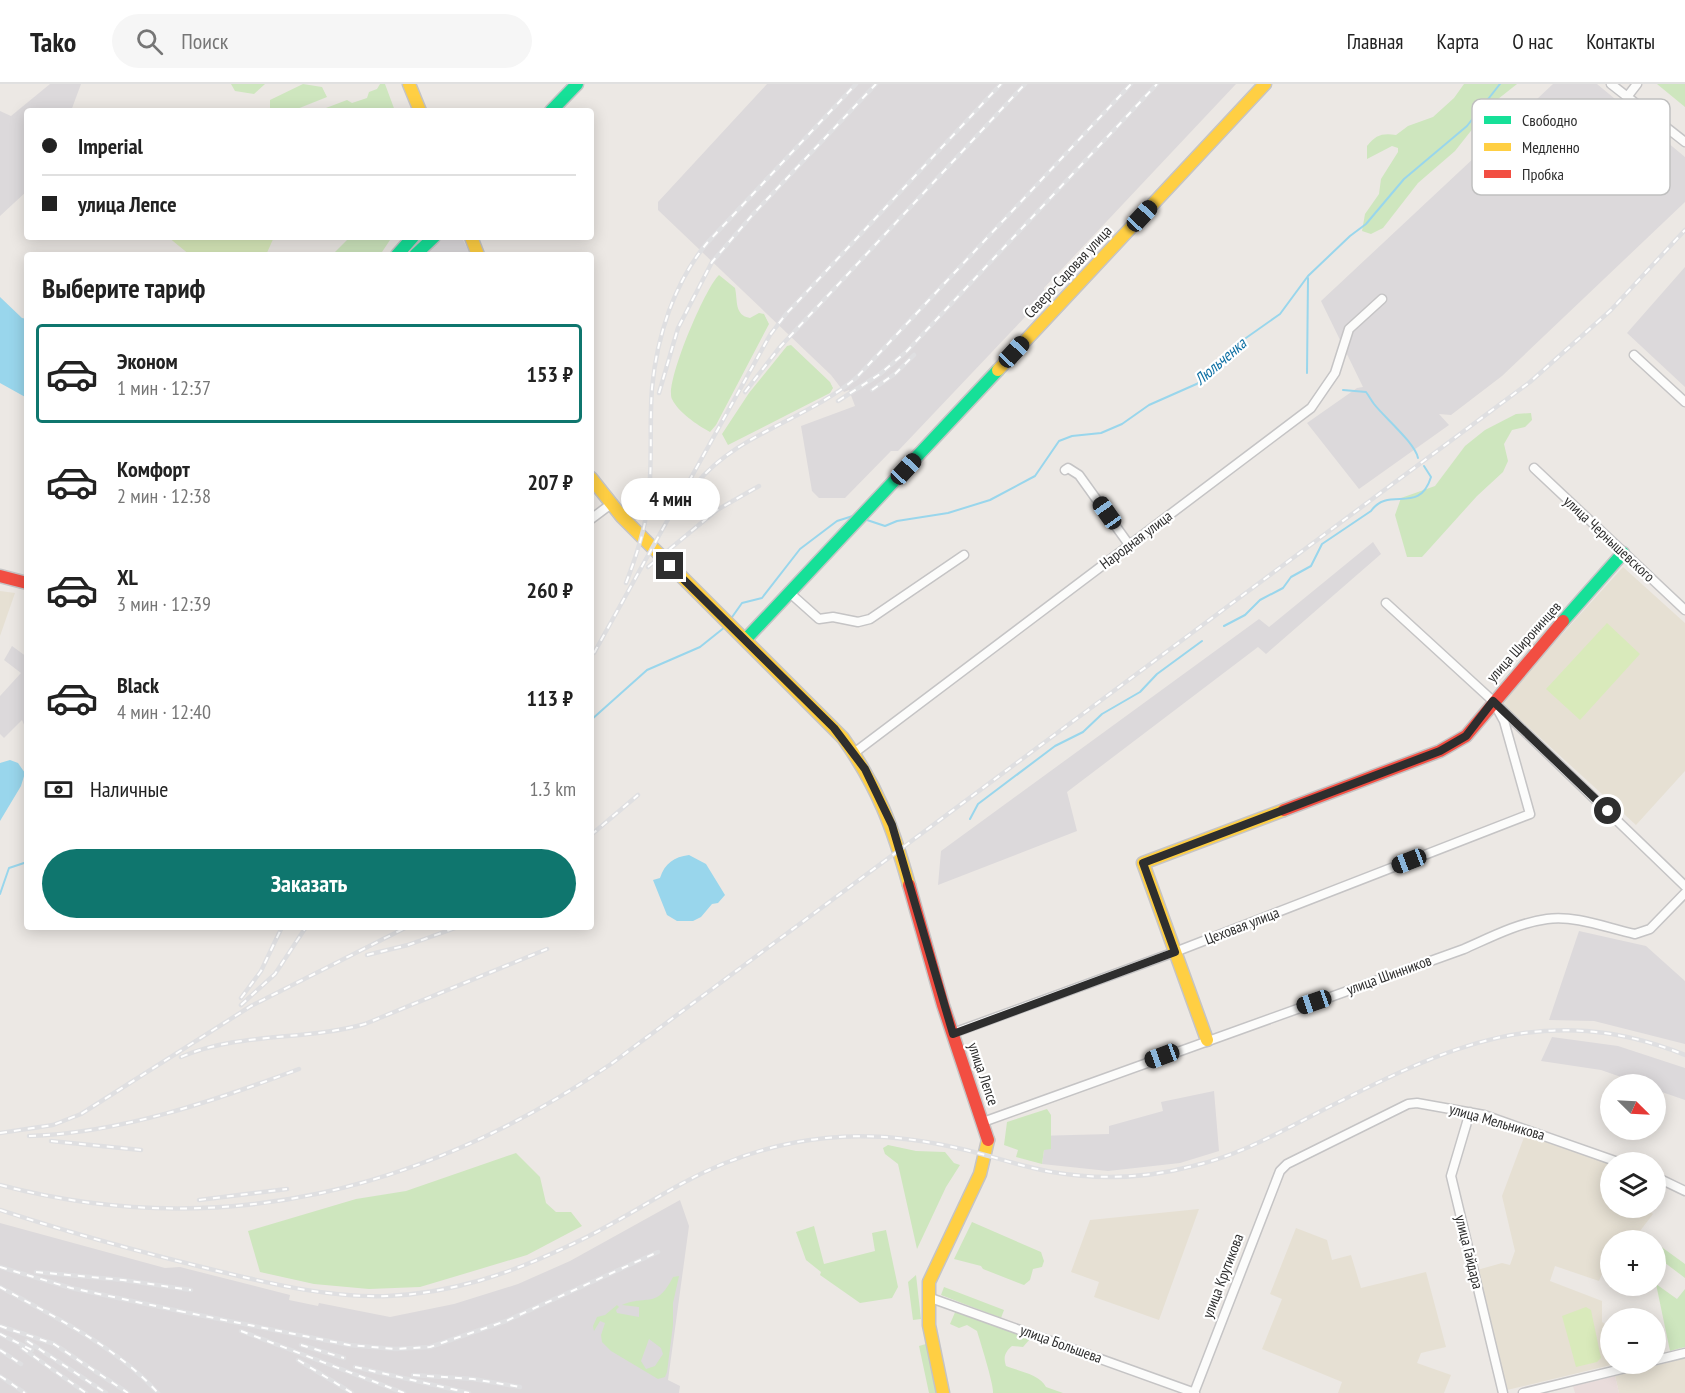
<!DOCTYPE html>
<html lang="ru">
<meta charset="utf-8">
<style>
:root{--surface:#fff;--page:#f6f6f6;--text:#222;--muted:#767676;--line:#e0e0e0;--accent:#0f766e}
body{margin:0;font-family:"PT Sans Narrow",sans-serif;background:var(--page);color:var(--text);height:100vh;display:flex;flex-direction:column;font-size:22px;white-space:nowrap}
*{box-sizing:border-box;margin:0}
p{font-size:20px;color:var(--muted)}
.icon{flex:none;width:33px;height:33px;fill:none;stroke:currentColor;stroke-width:2;stroke-linecap:round;stroke-linejoin:round}
.map{position:relative;flex:1;overflow:hidden}
.details{position:absolute;left:24px;top:168px;width:570px;height:678px;display:flex;flex-direction:column;background:var(--surface);border-radius:6px;box-shadow:0 3px 15px #0003}
.details>*{flex:none}
.top-card{position:absolute;left:24px;top:24px;width:570px;height:132px;border-radius:6px;box-shadow:0 3px 15px #0003;display:grid;align-content:center;height:132px;padding:0 18px;background:var(--surface)}
.needle{width:39px;rotate:114deg}
.tools{position:absolute;left:1600px;top:990px;display:grid;gap:12px}
.tools a{display:grid;place-items:center;width:66px;height:66px;border-radius:50%;background:var(--surface);box-shadow:0 3px 15px #0003;font-size:30px}
.end{position:absolute;width:27px;height:27px;margin:-14px;border:8px solid #2e2e2e;background:#fff;box-shadow:0 0 0 3px #fff}
.from{border-radius:50%}
.bubble{position:absolute;height:42px;border-radius:21px;background:var(--surface);box-shadow:0 3px 15px #0003;font-size:20px;font-weight:600;line-height:42px;text-align:center}
.car{position:absolute;width:18px;height:36px;margin:-18px -9px;border-radius:8px;box-shadow:0 0 4px 2px #0007;background:linear-gradient(#222 24%,#8ab4d8 0 40%,#222 0 76%,#8ab4d8 0 86%,#222 0)}
.top-card b{display:flex;align-items:center;gap:21px;height:57px;font-size:22px}
.top-card b+b{border-top:2px solid var(--line)}
.top-card i{width:15px;height:15px;background:var(--text)}
ul{padding:0;list-style:none}
li{display:flex;align-items:center;gap:18px;height:99px;margin:0 12px 9px;padding:0 6px;border:3px solid transparent;border-radius:6px}
li div{flex:1}
li b{display:block;font-size:22px}
li em{font-style:normal;font-weight:600}
li.active{border-color:var(--accent)}
li>.icon{width:54px;height:54px;stroke-width:1.5}
h2{padding:0 18px;font-size:27px;line-height:72px}
.pay{display:flex;align-items:center;gap:15px;height:66px;padding:0 18px;font-size:22px}
.pay p{margin-inline-start:auto}
.cta{display:flex;gap:12px;margin-top:auto;padding:12px 18px}
.cta a{flex:1;height:69px;border-radius:36px;background:var(--accent);color:#fff;font-size:24px;font-weight:600;line-height:69px;text-align:center}
header{display:flex;align-items:center;gap:36px;box-sizing:border-box;height:84px;padding:0 30px;background:var(--surface);border-bottom:2px solid var(--line)}
header strong{font-size:28px}
nav{display:flex;gap:33px;margin-inline-start:auto;font-size:21px}
.search{width:420px;height:54px;background:var(--page);display:flex;align-items:center;gap:15px;box-sizing:border-box;padding:0 21px;border-radius:33px;color:var(--muted);font-size:22px}
.map>svg:first-child{display:block}
.industrial{fill:#dcd9db}
.education{fill:#e6e0d3}
.medical{fill:#e9dcdb}
.green{fill:#cee6be;fill-rule:evenodd}
.pitch{fill:#d9eabb}
.water{fill:#99d6ec}
.lines{fill:none;stroke-linecap:round;stroke-linejoin:round}
.stream{stroke:#99d6ec;stroke-width:2}
.street-casing{stroke:#c5c4c5;stroke-width:11}
.fast-casing{stroke:#c5c4c5;stroke-width:15}
.slow-casing{stroke:#c5c4c5;stroke-width:15}
.jam-casing{stroke:#c5c4c5;stroke-width:15}
.street{stroke:#fcfcfb;stroke-width:8}
.fast{stroke:#16e098;stroke-width:12}
.slow{stroke:#ffcf43;stroke-width:12}
.jam{stroke:#f24e42;stroke-width:12}
.rail-casing{stroke:#dfdfe1;stroke-width:4.5}
.rail{stroke:#fff;stroke-width:2;stroke-dasharray:7;stroke-linecap:butt}
.route{stroke:#2e2e2e;stroke-width:8}
.labels{text-anchor:middle;stroke-width:4.5;stroke-linejoin:round;paint-order:stroke}
.street-label{font-size:15px;fill:#2e2e2e;stroke:#fff}
.water-label{font-size:16px;font-style:italic;fill:#0d6fa3;stroke:#fff}
.key{fill:#fff;stroke:#c0c0c0;stroke-width:1.5}
.key-label{font-size:16px;fill:#2e2e2e}
</style>
<header>
<strong>Tako</strong>
<div class="search"><svg class="icon" aria-label="search" viewBox="0 0 24 24"><circle cx="10" cy="10" r="6"/><path d="M15 15l6 6"/></svg>Поиск</div>
<nav><a>Главная</a><a>Карта</a><a>О нас</a><a>Контакты</a></nav>
</header>
<div class="map">
<svg width="1685" height="1309" viewBox="0 0 1685 1309">
<rect width="100%" height="100%" fill="#ece8e4"/>
<!-- industrial -->
<path class="industrial" d="M50,0H81L71,27H27V107L0,132V27L11,32Z
M767,0H1236L1044,204L1045,212L898,367H891L845,414H819L812,407L801,342L855,322L849,306L844,308L831,291L658,126V118Z
M1553,0H1597L1685,73V118L1502,292L1451,331L1439,330L1449,341L1359,405L1307,339L1357,304L1363,303L1321,217Z
M445,153L463,156L471,171H422Z
M1685,183V303L1627,249Z
M1373,458L1381,470L1266,570L1258,563L1067,708L1077,747L938,801L941,767L1259,535L1269,543Z
M12,562L27,573V648L22,636L4,654L0,650V612L21,589L4,576Z
M1579,847L1646,862L1685,897V960L1594,937L1549,936Z
M1552,953L1618,962L1685,984V1016L1656,1006V1000H1641L1601,986L1541,977Z
M1214,1007L1219,1067L1180,1079L1108,1087L1042,1080L1044,1066L1036,1052L1109,1050V1042L1163,1027L1161,1018Z
M680,1116L689,1142L668,1296L680,1302L679,1309H0V1139L165,1184L180,1183L290,1211L289,1216L318,1222L319,1219L390,1233L454,1220L518,1200L570,1177Z"/>
<!-- education -->
<path class="education" d="M1623,483L1685,539V687L1636,741L1501,618Z
M0,507L15,509L0,552Z
M1526,1048L1611,1080V1124H1644L1653,1130L1633,1156H1611V1186L1604,1185L1599,1197L1555,1182L1550,1197L1602,1217V1238L1606,1241L1611,1260V1280H1615L1507,1306L1477,1186L1502,1179L1510,1181L1515,1167L1502,1112Z
M1199,1125L1159,1236L1094,1213L1099,1198L1071,1188L1090,1136Z
M1296,1144L1327,1156L1332,1176L1351,1171L1361,1204L1426,1188L1446,1263L1421,1269L1417,1279L1451,1291L1444,1309H1338L1342,1298L1262,1265L1282,1215L1270,1210Z
M1685,1274V1309H1619L1615,1292Z"/>
<!-- medical -->
<path class="medical" d="M1615,1292L1619,1309H1575L1573,1302Z"/>
<!-- green -->
<path class="green" d="M231,0H265L254,10L235,7Z
M303,0L322,3L327,13L292,27H267L270,24V16Z
M380,0H385L395,27H318L347,16L352,19L367,14L369,8L377,5Z
M1464,0H1517L1493,19L1455,67L1418,99L1383,144L1371,150L1362,147L1365,130L1379,110L1381,95L1398,68V64L1392,62L1367,75V62C1376,51 1382,49 1396,51L1408,42L1433,33L1454,14Z
M1657,0H1685V23Z
M350,153H392L380,171H332Z
M719,191L735,204C738,217 734,231 750,234L759,229L764,230L769,240L716,341L710,348C697,341 678,328 672,315C664,300 706,202 719,191Z
M791,261L830,298L833,304L830,309L728,361L722,350L749,309L787,262Z
M1531,329L1532,336L1525,343L1512,346L1504,360L1508,377L1503,388L1477,412L1422,473H1407L1395,431L1401,414L1435,402L1465,362L1485,346L1516,330Z
M1047,1025L1051,1031V1065L1044,1066L1042,1080L1016,1073L1018,1066L1004,1061L1007,1038Z
M888,1061L916,1067L945,1068L954,1079L960,1081L946,1103L917,1165L898,1080L885,1070L883,1064Z
M516,1069L540,1093L546,1119L556,1128H571L582,1142L527,1171L420,1203L369,1205L314,1200L260,1188L248,1147L356,1115L406,1107Z
M972,1138L1041,1168L1044,1177L1042,1183L1033,1185L1030,1196L1024,1201L983,1185L981,1182L954,1175Z
M814,1142L824,1180L875,1167L872,1149L886,1146L898,1203L892,1214L860,1219L820,1191L821,1188L806,1176L796,1148Z
M1656,1159L1685,1180V1194L1656,1172Z
M916,1191L921,1235L913,1236L908,1198Z
M679,1192L673,1219V1241L667,1288L665,1293L658,1295L611,1267L602,1258L601,1251L605,1239L600,1237L594,1247L593,1242L597,1233L605,1231L617,1221L619,1223L616,1226L617,1229L639,1233V1223L622,1221C648,1210 656,1226 673,1193ZM649,1255L661,1264L663,1270L655,1282L646,1285L641,1277Z
M1656,1200L1677,1215L1685,1205V1263L1670,1267Z
M944,1203L1004,1226L1001,1234L941,1211Z
M956,1226L1030,1255L1023,1263L1012,1262C1005,1268 1003,1273 1006,1282C1018,1287 1040,1290 1046,1303L1063,1309H993C994,1301 980,1257 977,1247L967,1241L959,1244L950,1240Z
M926,1260L937,1309H929L919,1262Z"/>
<!-- pitch -->
<path class="pitch" d="M168,153H274L266,171H190Z
M1607,539L1640,570L1580,636L1546,605Z
M1586,1223L1591,1226L1601,1274L1597,1278L1576,1283L1562,1232Z"/>
<!-- water -->
<path class="water" d="M0,213L22,234L27,235V314L0,299Z
M10,676L18,679L25,689L21,702L0,737V679Z
M689,771L706,780L725,811L718,819L712,820L701,833L693,837H677L667,831L653,796L660,794C665,779 674,773 689,771Z"/>
<g class="lines">
<!-- stream -->
<path class="stream" d="M1307,289L1308,194
M1343,306L1366,308C1369,312 1371,316 1374,320C1384,333 1415,359 1418,374
M864,435L885,442L897,437L948,429L990,416L1035,392L1059,357L1072,352L1101,349L1122,340L1149,321L1201,298L1236,261L1280,230L1308,192L1350,152L1366,140L1404,95L1467,42L1500,0
M730,536L742,519L762,514L800,465L837,437L856,431
M1224,542L1245,531L1260,516L1283,504L1291,493L1311,482L1322,460L1371,427C1389,401 1419,432 1431,393L1424,382
M591,636L647,586L700,563L725,543
M970,735L978,720L1055,662L1083,648L1102,630L1140,608L1157,590L1202,557
M0,810L9,784L27,778"/>
<defs>
<path id="street" d="M1611,0L1685,58
M1627,13L1637,0
M1634,271L1685,318
M1534,384L1685,526
M1065,386L1068,384L1079,391L1130,462
M591,435L611,420
M791,510L819,535L833,533L858,538L870,535L964,471
M1386,519L1493,617L1685,802
M854,669L1311,324L1335,289L1349,245L1382,215
M953,949L1175,868L1530,730L1504,637L1493,617
M1470,1028L1451,1092L1503,1309
M983,1038L1464,865C1491,853 1518,839 1547,835C1576,831 1607,844 1635,850L1650,845L1685,809
M1656,1093L1685,1107
M928,1213L1195,1309
M1656,1276L1685,1269
M1194,1309L1280,1087L1287,1080L1408,1020L1417,1019L1484,1031L1618,1078
M1523,1309L1642,1280"/>
<path id="fast" d="M551,27L577,0
M397,171L413,153
M415,171L434,153
M1563,537L1623,469
M746,555L998,286"/>
<path id="slow" d="M409,0L420,27
M471,153L478,171
M998,286L1265,0
M591,394L622,433L843,654C878,703 893,744 909,801
M1207,956L1143,779L1284,726
M943,1309L929,1241V1198L980,1090L988,1056"/>
<path id="jam" d="M0,492L27,499
M1284,726L1440,667L1466,652L1563,537
M909,801L943,921L988,1056"/>
</defs>
<!-- street casing -->
<use href="#street" class="street-casing"/>
<!-- fast casing -->
<use href="#fast" class="fast-casing"/>
<!-- slow casing -->
<use href="#slow" class="slow-casing"/>
<!-- jam casing -->
<use href="#jam" class="jam-casing"/>
<!-- street -->
<use href="#street" class="street"/>
<!-- fast -->
<use href="#fast" class="fast"/>
<!-- slow -->
<use href="#slow" class="slow"/>
<!-- jam -->
<use href="#jam" class="jam"/>
<defs>
<path id="rail" d="M872,306L896,289L914,271
M745,308L780,263L1025,0
M659,309L678,244L712,178L754,129L876,0
M838,317L880,290L907,267L1157,0
M696,400C738,349 806,336 856,294L1131,0
M648,483L717,426L759,402
M626,499C636,473 645,447 648,419C653,381 649,342 652,304C657,252 674,199 707,159L856,0
M594,569L770,251L786,230L1001,0
M591,751L638,711
M367,871L408,861L458,843
M241,914L261,887L282,843
M241,921L275,890L306,843
M181,973C239,948 305,957 365,940L547,865
M0,1049L53,1041L81,1030L251,922L407,843
M29,1052C121,1049 214,1017 299,985
M51,1057L141,1066
M0,1101C220,1159 426,1106 611,980L1530,298L1611,226L1685,146
M199,1116L287,1105
M0,1126C73,1150 147,1170 222,1188C276,1201 332,1214 388,1212C452,1209 509,1190 566,1163C607,1145 644,1120 683,1099C727,1075 776,1059 826,1054C872,1049 921,1055 966,1066C995,1073 1023,1083 1052,1088C1098,1096 1148,1094 1193,1082C1240,1071 1280,1048 1323,1026C1446,963 1545,915 1685,971
M0,1183L71,1204L184,1228
M36,1188L123,1196L191,1206
M0,1203C54,1233 116,1262 158,1309
M179,1227L349,1261L395,1265L430,1263L506,1237L658,1168
M0,1242L54,1260L128,1309
M241,1247L404,1309
M0,1250L32,1266
M27,1257L106,1309
M301,1261L344,1274
M22,1264L86,1309
M0,1266L21,1280
M298,1276L352,1309
M355,1283L469,1309
M413,1291L473,1295L520,1303
M0,1292L25,1309"/>
</defs>
<!-- rail casing -->
<use href="#rail" class="rail-casing"/>
<!-- rail -->
<use href="#rail" class="rail"/>
</g>
<g class="lines">
<!-- route -->
<path class="route" d="M670,482L834,644L865,685L892,741L953,950L1175,868L1143,779L1440,667L1466,652L1493,617L1608,727"/>
</g>
<g class="labels">
<!-- street labels -->
<g class="street-label">
<text transform="translate(1068 188) rotate(-47)" y="5">Северо-Садовая улица</text>
<text transform="translate(1609 455) rotate(43)" y="5">улица Чернышевского</text>
<text transform="translate(1136 456) rotate(-37)" y="5">Народная улица</text>
<text transform="translate(1524 558) rotate(-48)" y="5">улица Широнинцев</text>
<text transform="translate(1242 842) rotate(-21)" y="5">Цеховая улица</text>
<text transform="translate(1389 891) rotate(-20)" y="5">улица Шинников</text>
<text transform="translate(983 990) rotate(71)" y="5">улица Лепсе</text>
<text transform="translate(1497 1038) rotate(16)" y="5">улица Мельникова</text>
<text transform="translate(1469 1168) rotate(76)" y="5">улица Гайдара</text>
<text transform="translate(1223 1192) rotate(-69)" y="5">улица Крутикова</text>
<text transform="translate(1061 1260) rotate(20)" y="5">улица Большева</text>
</g>
<!-- water labels -->
<g class="water-label">
<text transform="translate(1220 277) rotate(-41)" y="6">Люльченка</text>
</g>
</g>
<!-- legend -->
<rect x="1472" y="15" width="198" height="96" rx="9" class="key"/>
<rect x="1484" y="32" width="27" height="8" fill="#16e098"/>
<rect x="1484" y="59" width="27" height="8" fill="#ffcf43"/>
<rect x="1484" y="86" width="27" height="8" fill="#f24e42"/>
<g class="key-label">
<text x="1522" y="42">Свободно</text>
<text x="1522" y="69">Медленно</text>
<text x="1522" y="96">Пробка</text>
</g>
</svg>
<div class="tools">
<a><svg class="needle" viewBox="-14 -14 28 28"><path d="M0-13l5 13h-10z" fill="#e53935"/><path d="M0 13l5-13h-10z" fill="#767676"/></svg></a>
<a><svg class="icon" aria-label="layers" viewBox="0 0 24 24"><path d="M12 4l9 5-9 5-9-5zM3 14l9 5 9-5"/></svg></a>
<a>+</a>
<a>−</a>
</div>
<i class="end from" style="left:1608px;top:727px"></i>
<i class="end" style="left:670px;top:482px"></i>
<div class="bubble" style="left:621px;top:394px;width:99px">4 мин</div>
<i class="car" style="left:1142px;top:132px;rotate:43deg"></i>
<i class="car" style="left:1014px;top:268px;rotate:43deg"></i>
<i class="car" style="left:906px;top:385px;rotate:43deg"></i>
<i class="car" style="left:1107px;top:429px;rotate:325deg"></i>
<i class="car" style="left:1409px;top:777px;rotate:249deg"></i>
<i class="car" style="left:1314px;top:918px;rotate:251deg"></i>
<i class="car" style="left:1162px;top:972px;rotate:250deg"></i>
<div class="top-card">
<b><i class="from"></i>Imperial</b>
<b><i></i>улица Лепсе</b>
</div>
<section class="details">
<h2>Выберите тариф</h2>
<ul>
<li class="active"><svg class="icon" aria-label="car" viewBox="0 0 24 24"><path d="M5 17H2v-5l4-1 3-4h7l3 4 3 1v5h-3M9 17h6M6 11h13"/><circle cx="7" cy="17" r="2"/><circle cx="17" cy="17" r="2"/></svg><div><b>Эконом</b><p>1 мин · 12:37</p></div><em>153 ₽</em></li>
<li><svg class="icon" aria-label="car" viewBox="0 0 24 24"><path d="M5 17H2v-5l4-1 3-4h7l3 4 3 1v5h-3M9 17h6M6 11h13"/><circle cx="7" cy="17" r="2"/><circle cx="17" cy="17" r="2"/></svg><div><b>Комфорт</b><p>2 мин · 12:38</p></div><em>207 ₽</em></li>
<li><svg class="icon" aria-label="car" viewBox="0 0 24 24"><path d="M5 17H2v-5l4-1 3-4h7l3 4 3 1v5h-3M9 17h6M6 11h13"/><circle cx="7" cy="17" r="2"/><circle cx="17" cy="17" r="2"/></svg><div><b>XL</b><p>3 мин · 12:39</p></div><em>260 ₽</em></li>
<li><svg class="icon" aria-label="car" viewBox="0 0 24 24"><path d="M5 17H2v-5l4-1 3-4h7l3 4 3 1v5h-3M9 17h6M6 11h13"/><circle cx="7" cy="17" r="2"/><circle cx="17" cy="17" r="2"/></svg><div><b>Black</b><p>4 мин · 12:40</p></div><em>113 ₽</em></li>
</ul>
<div class="pay"><svg class="icon" aria-label="cash" viewBox="0 0 24 24"><path d="M3 7h18v10H3z"/><circle cx="12" cy="12" r="2"/></svg>Наличные<p>1.3 km</p></div>
<div class="cta"><a>Заказать</a></div>
</section>
</div>
